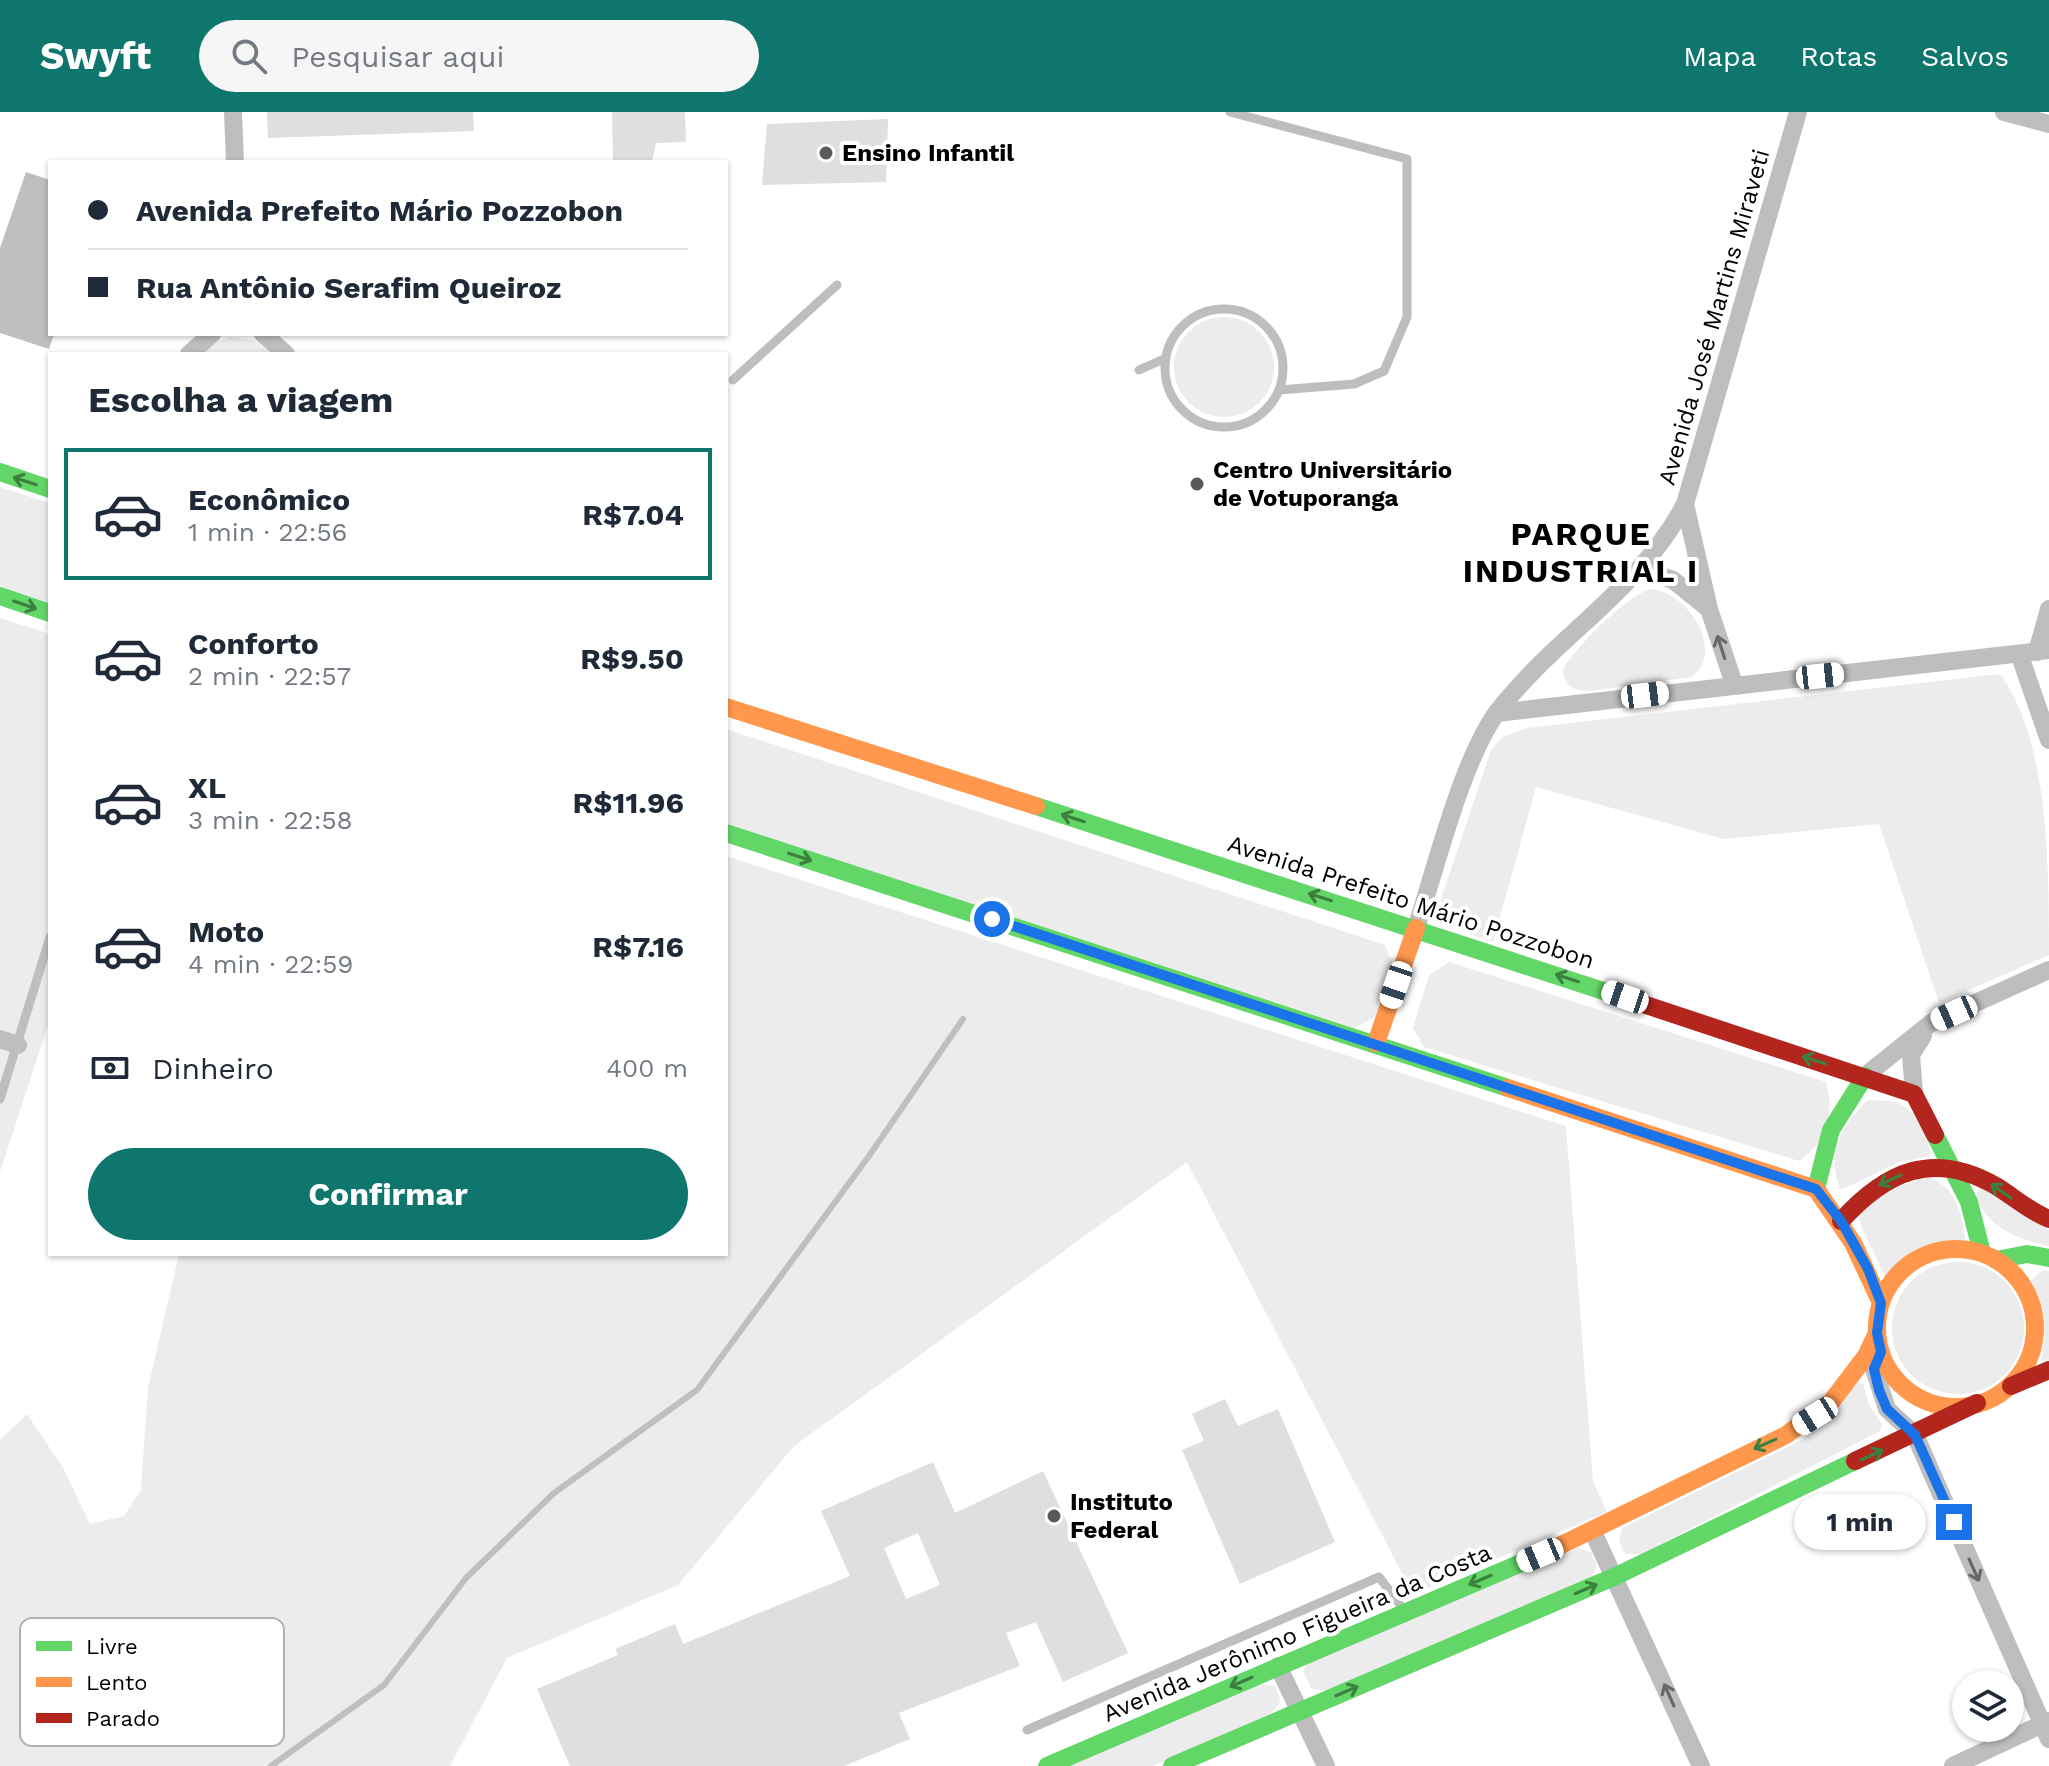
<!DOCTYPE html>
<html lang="pt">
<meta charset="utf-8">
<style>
:root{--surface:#fff;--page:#f6f6f7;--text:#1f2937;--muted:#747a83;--line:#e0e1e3;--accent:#0f766e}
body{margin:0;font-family:"Work Sans",sans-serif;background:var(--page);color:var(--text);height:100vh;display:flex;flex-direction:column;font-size:30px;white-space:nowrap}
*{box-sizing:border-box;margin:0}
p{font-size:26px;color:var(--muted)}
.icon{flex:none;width:44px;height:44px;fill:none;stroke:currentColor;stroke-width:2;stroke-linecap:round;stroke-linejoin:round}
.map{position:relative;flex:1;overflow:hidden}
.drawer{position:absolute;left:48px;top:240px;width:680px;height:904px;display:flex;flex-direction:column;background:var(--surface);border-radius:0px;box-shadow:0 2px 6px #0004}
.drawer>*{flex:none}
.top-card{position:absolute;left:48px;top:48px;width:680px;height:176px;border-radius:0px;box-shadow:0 2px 6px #0004;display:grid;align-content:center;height:176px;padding:0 40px;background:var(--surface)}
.fabs{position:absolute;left:1952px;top:1558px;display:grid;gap:16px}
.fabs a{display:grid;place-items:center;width:72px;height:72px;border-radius:50%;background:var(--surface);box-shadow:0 2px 6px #0004;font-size:40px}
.end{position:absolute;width:36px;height:36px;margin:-18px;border:10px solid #1a73e8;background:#fff;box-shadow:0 0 0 4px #fff}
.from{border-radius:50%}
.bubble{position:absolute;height:56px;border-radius:28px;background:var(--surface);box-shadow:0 2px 6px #0004;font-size:26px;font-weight:700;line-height:56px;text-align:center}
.car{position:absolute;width:24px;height:48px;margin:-24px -12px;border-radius:10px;box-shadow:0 0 6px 2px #0007;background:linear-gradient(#fff 24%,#345 0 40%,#fff 0 76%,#345 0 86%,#fff 0)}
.top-card b{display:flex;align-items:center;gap:28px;height:76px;font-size:30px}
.top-card b+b{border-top:2px solid var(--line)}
.top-card i{width:20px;height:20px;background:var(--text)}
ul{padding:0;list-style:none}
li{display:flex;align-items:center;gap:24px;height:132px;margin:0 16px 12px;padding:0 24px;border:4px solid transparent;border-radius:0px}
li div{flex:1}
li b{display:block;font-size:30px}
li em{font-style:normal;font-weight:700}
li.selected{border-color:var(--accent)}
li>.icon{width:72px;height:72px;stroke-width:1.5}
h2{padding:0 40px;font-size:36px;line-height:96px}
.pay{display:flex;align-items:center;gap:20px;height:88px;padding:0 40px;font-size:30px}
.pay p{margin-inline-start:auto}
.action{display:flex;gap:16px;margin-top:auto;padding:16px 40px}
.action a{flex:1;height:92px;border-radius:48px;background:var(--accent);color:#fff;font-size:32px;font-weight:700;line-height:92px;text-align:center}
header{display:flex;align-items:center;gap:48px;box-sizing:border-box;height:112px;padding:0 40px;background:var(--accent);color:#fff}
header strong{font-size:38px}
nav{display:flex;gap:44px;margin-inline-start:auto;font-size:28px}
.search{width:560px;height:72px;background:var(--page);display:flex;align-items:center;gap:20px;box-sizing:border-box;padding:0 28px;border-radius:44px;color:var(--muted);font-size:30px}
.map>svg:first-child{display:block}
.green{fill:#ececec}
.water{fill:#bfbfbf}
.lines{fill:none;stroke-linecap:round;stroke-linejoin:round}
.stream{stroke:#bfbfbf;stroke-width:6}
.building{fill:#dfdfdf;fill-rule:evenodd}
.lane{stroke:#bebebe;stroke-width:9}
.street{stroke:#bebebe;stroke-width:18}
.fast{stroke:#63d668;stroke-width:18}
.slow{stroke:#ff974d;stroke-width:18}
.jam{stroke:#b3261e;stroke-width:18}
.oneway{stroke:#3b803e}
.oneway2{stroke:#686868}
.route{stroke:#1a73e8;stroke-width:10}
.poi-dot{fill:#595959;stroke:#fff;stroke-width:3}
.labels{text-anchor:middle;stroke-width:8;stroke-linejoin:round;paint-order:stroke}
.poi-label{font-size:24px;font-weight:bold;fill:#000;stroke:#fff;text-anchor:start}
.street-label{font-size:24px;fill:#000;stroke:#fff}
.district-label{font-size:32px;font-weight:bold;letter-spacing:2px;fill:#000;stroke:#fff}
.key{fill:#fff;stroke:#b2b2b2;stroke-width:2}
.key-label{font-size:22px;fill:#000}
</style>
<header>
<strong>Swyft</strong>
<div class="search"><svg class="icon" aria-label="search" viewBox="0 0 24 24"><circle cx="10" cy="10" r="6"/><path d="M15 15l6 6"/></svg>Pesquisar aqui</div>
<nav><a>Mapa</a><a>Rotas</a><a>Salvos</a></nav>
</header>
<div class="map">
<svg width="2049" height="1654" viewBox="0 0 2049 1654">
<rect width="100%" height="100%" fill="#fff"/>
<!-- green -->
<path class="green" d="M1174 255a50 50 0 1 1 100 0a50 50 0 1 1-100 0Z
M231,225L256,229L272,242H199L208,233Z
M0,375L50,391V491L0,474Z
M1650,477C1687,479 1726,538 1692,565L1589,579C1573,579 1565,574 1563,558C1574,536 1626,485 1650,477Z
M0,506L50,522V907L0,1060Z
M2000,562C2049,628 2049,755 2049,843L1939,891L1879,712L1724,727L1536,675L1493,830C1470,822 1446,818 1439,793L1491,638L1503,625L1527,616Z
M726,617L1385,833L1395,856L1377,904L1354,916L726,712Z
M726,744L1566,1014L1593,1369L1607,1400L1413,1482L1187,1050L794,1334L678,1473L507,1546L450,1654H0V1328L27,1302L63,1356L90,1412L124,1404L141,1378L148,1276L179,1142H726Z
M1449,850L1826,970C1834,1003 1829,1028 1799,1049L1424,935L1413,916L1429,863Z
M1868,988C1877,989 1887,988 1896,990C1914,996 1932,1026 1930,1044L1899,1050L1841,1078C1824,1043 1843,1012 1868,988Z
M1927,1064C1958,1076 1961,1101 1966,1131C1948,1126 1918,1133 1904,1145C1897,1151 1893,1158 1885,1164L1861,1114L1859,1100L1872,1086Z
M1981,1073L2049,1118V1134C2018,1127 1989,1117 1976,1085Z
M1892 1216a66 66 0 1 1 132 0a66 66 0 1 1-132 0Z
M2043,1158L2049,1159V1250L2041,1249C2047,1219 2048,1195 2031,1169Z
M1857,1271L1863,1272L1869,1293L1882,1312L1880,1319L1641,1442H1625L1619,1429L1622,1416L1804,1327L1838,1295Z
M1578,1436L1591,1440L1597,1454L1591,1467L1326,1579L1312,1577L1303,1559L1309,1549Z
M1259,1572L1275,1574L1281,1590L1270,1602L1153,1654H1068Z"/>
<!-- water -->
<path class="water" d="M26,60L50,68V222H54L49,237L0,221V136Z"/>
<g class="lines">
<!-- stream -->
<path class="stream" d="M271,1654L384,1573L466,1466L554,1381L697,1278L869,1044L963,907"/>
</g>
<!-- building -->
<path class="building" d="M267,0H473L474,19L268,26Z
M612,0H685L686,30L656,31L652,50H613Z
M888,7L886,70L762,73L767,12Z
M1225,1287L1238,1314L1278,1297L1335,1430L1240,1472L1182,1338L1204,1329L1192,1302Z
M933,1350L955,1401L1043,1359L1128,1541L1063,1570L1036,1510L1006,1521L1020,1554L899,1601L910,1627L844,1654H570L537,1577L618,1543L615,1537L675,1512L683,1532L850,1464L821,1399ZM918,1421L940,1473L906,1487L884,1436Z"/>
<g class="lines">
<!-- lane -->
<path class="lane" d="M1230,0L1407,47V205L1384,259L1354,272L1279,278
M1165 256a59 59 0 1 1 118 0a59 59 0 1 1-118 0Z
M1139,258L1166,246
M733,268L837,173
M0,987L50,825
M1027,1618L1379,1465L1404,1498"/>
<!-- street -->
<path class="street" d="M233,0L235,50
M2004,0L2049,12
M263,222L286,242
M189,242L212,222
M1685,392L1709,497L1734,572
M1641,457L1673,468L1709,497
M2037,540L2049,497
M2020,544L2049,628
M1497,601L2049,538
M1416,816C1436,756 1462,647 1498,599C1556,524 1640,478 1685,392L1798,0
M0,927L18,933
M1865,964L1931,911L2049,858
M1914,982L1911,943L1923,924
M1881,1240L1874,1257L1887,1297L1915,1323L2049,1627
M1593,1420L1701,1654
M1278,1554L1326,1654
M1953,1654L2049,1609"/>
<!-- fast -->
<path class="fast" d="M0,360L50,377
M0,484L50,501
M1036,694L1631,888
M726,721L1508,976
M1935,1023L1969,1090L1982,1141
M1816,1077L1831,1018L1865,964
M1996,1148L2027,1142L2049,1146
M1047,1654L1549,1439
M1172,1654L1616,1464L1855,1349"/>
<!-- slow -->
<path class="slow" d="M726,595L1036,694
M1376,931L1416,816
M1508,976L1816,1077L1853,1131L1881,1191
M1877 1216a79 79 0 1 1 158 0a79 79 0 1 1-158 0Z
M1549,1439L1786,1323L1831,1290L1866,1244L1877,1221"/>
<!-- jam -->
<path class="jam" d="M1631,888L1914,982L1935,1023
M1841,1109C1886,1059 1933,1038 1996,1074C2014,1085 2029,1099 2049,1107
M2011,1274L2049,1258
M1855,1349L1977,1291"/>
</g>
<!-- one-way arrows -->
<defs><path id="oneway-shaft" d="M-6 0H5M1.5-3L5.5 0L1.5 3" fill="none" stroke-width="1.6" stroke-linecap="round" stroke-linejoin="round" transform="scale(2)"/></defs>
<g class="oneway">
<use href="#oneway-shaft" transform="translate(25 369) rotate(-162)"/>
<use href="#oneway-shaft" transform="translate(25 493) rotate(19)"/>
<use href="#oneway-shaft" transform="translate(1073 706) rotate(-162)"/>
<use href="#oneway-shaft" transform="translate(800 745) rotate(18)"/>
<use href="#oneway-shaft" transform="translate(1320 785) rotate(-162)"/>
<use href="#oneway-shaft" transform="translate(1567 866) rotate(-162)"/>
<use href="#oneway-shaft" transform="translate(1814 948) rotate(-162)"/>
<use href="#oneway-shaft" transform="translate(1890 1068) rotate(155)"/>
<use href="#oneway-shaft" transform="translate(2001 1079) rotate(-145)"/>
<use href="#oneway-shaft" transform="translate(1765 1332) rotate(156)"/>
<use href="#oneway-shaft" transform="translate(1872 1343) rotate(-25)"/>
<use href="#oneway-shaft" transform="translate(1480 1468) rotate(157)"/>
<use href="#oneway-shaft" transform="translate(1586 1477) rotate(-23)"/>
<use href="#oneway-shaft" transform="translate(1241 1570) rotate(157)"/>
<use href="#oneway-shaft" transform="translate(1347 1579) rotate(-23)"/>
</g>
<g class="oneway2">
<use href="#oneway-shaft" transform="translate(1721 535) rotate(-108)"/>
<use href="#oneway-shaft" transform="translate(1974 1458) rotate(66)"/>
<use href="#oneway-shaft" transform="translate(1669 1583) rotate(-114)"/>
</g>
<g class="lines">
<!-- route -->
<path class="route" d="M992,807L1816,1077L1841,1109L1868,1157L1881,1191L1877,1221L1881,1240L1874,1257L1879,1278L1887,1297L1915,1323L1954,1410"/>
</g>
<!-- markers -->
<g class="poi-dot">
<circle cx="826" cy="41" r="8"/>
<circle cx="1197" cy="372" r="8"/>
<circle cx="1054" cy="1404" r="8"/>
</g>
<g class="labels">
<!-- poi labels -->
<g class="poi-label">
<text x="842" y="49">Ensino Infantil</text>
<text x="1213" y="366">Centro Universitário<tspan x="1213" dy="28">de Votuporanga</tspan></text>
<text x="1070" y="1398">Instituto<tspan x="1070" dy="28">Federal</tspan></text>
</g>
<!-- street labels -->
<g class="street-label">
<text transform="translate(1714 205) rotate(-74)" y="8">Avenida José Martins Miraveti</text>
<text transform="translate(1411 790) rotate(18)" y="8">Avenida Prefeito Mário Pozzobon</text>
<text transform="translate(1297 1521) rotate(-23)" y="8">Avenida Jerônimo Figueira da Costa</text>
</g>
<!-- district labels -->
<g class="district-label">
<text x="1581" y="433">PARQUE<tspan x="1581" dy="37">INDUSTRIAL I</tspan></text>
</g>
</g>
<!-- legend -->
<rect x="20" y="1506" width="264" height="128" rx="12" class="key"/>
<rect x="36" y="1529" width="36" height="10" fill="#63d668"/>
<rect x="36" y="1565" width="36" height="10" fill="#ff974d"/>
<rect x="36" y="1601" width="36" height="10" fill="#b3261e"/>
<g class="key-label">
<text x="86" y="1542">Livre</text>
<text x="86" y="1578">Lento</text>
<text x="86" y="1614">Parado</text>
</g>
</svg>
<div class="fabs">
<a><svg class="icon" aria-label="layers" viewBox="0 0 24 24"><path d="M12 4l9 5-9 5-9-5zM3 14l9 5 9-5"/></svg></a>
</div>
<i class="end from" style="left:992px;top:807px"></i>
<i class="end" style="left:1954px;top:1410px"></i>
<div class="bubble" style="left:1794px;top:1382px;width:132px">1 min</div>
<i class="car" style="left:1820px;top:564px;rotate:84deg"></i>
<i class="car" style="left:1645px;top:583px;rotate:83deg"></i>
<i class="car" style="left:1396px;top:873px;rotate:199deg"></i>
<i class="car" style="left:1625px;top:885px;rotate:289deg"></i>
<i class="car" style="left:1954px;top:901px;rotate:246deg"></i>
<i class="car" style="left:1815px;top:1304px;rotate:238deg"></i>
<i class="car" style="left:1540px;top:1443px;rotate:247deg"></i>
<div class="top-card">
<b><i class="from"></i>Avenida Prefeito Mário Pozzobon</b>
<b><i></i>Rua Antônio Serafim Queiroz</b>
</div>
<section class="drawer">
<h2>Escolha a viagem</h2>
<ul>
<li class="selected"><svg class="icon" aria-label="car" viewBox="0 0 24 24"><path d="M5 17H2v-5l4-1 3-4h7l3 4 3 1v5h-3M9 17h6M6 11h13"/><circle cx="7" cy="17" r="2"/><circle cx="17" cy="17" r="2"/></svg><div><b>Econômico</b><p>1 min · 22:56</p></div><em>R$7.04</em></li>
<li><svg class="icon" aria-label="car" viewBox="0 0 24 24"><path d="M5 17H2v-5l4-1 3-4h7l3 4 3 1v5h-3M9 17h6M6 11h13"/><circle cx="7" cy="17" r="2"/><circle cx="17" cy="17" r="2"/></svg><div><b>Conforto</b><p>2 min · 22:57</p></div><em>R$9.50</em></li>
<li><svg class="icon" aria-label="car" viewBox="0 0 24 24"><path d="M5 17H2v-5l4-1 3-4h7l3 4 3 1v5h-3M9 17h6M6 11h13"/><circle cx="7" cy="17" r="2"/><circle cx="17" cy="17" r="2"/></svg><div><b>XL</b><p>3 min · 22:58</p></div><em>R$11.96</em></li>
<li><svg class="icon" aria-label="car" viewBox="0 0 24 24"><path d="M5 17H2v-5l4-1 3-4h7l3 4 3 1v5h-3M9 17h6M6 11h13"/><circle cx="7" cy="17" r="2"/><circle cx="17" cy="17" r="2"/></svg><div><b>Moto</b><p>4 min · 22:59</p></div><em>R$7.16</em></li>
</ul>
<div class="pay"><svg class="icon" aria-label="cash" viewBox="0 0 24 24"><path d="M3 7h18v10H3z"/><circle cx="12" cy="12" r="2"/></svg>Dinheiro<p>400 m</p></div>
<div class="action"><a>Confirmar</a></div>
</section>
</div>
